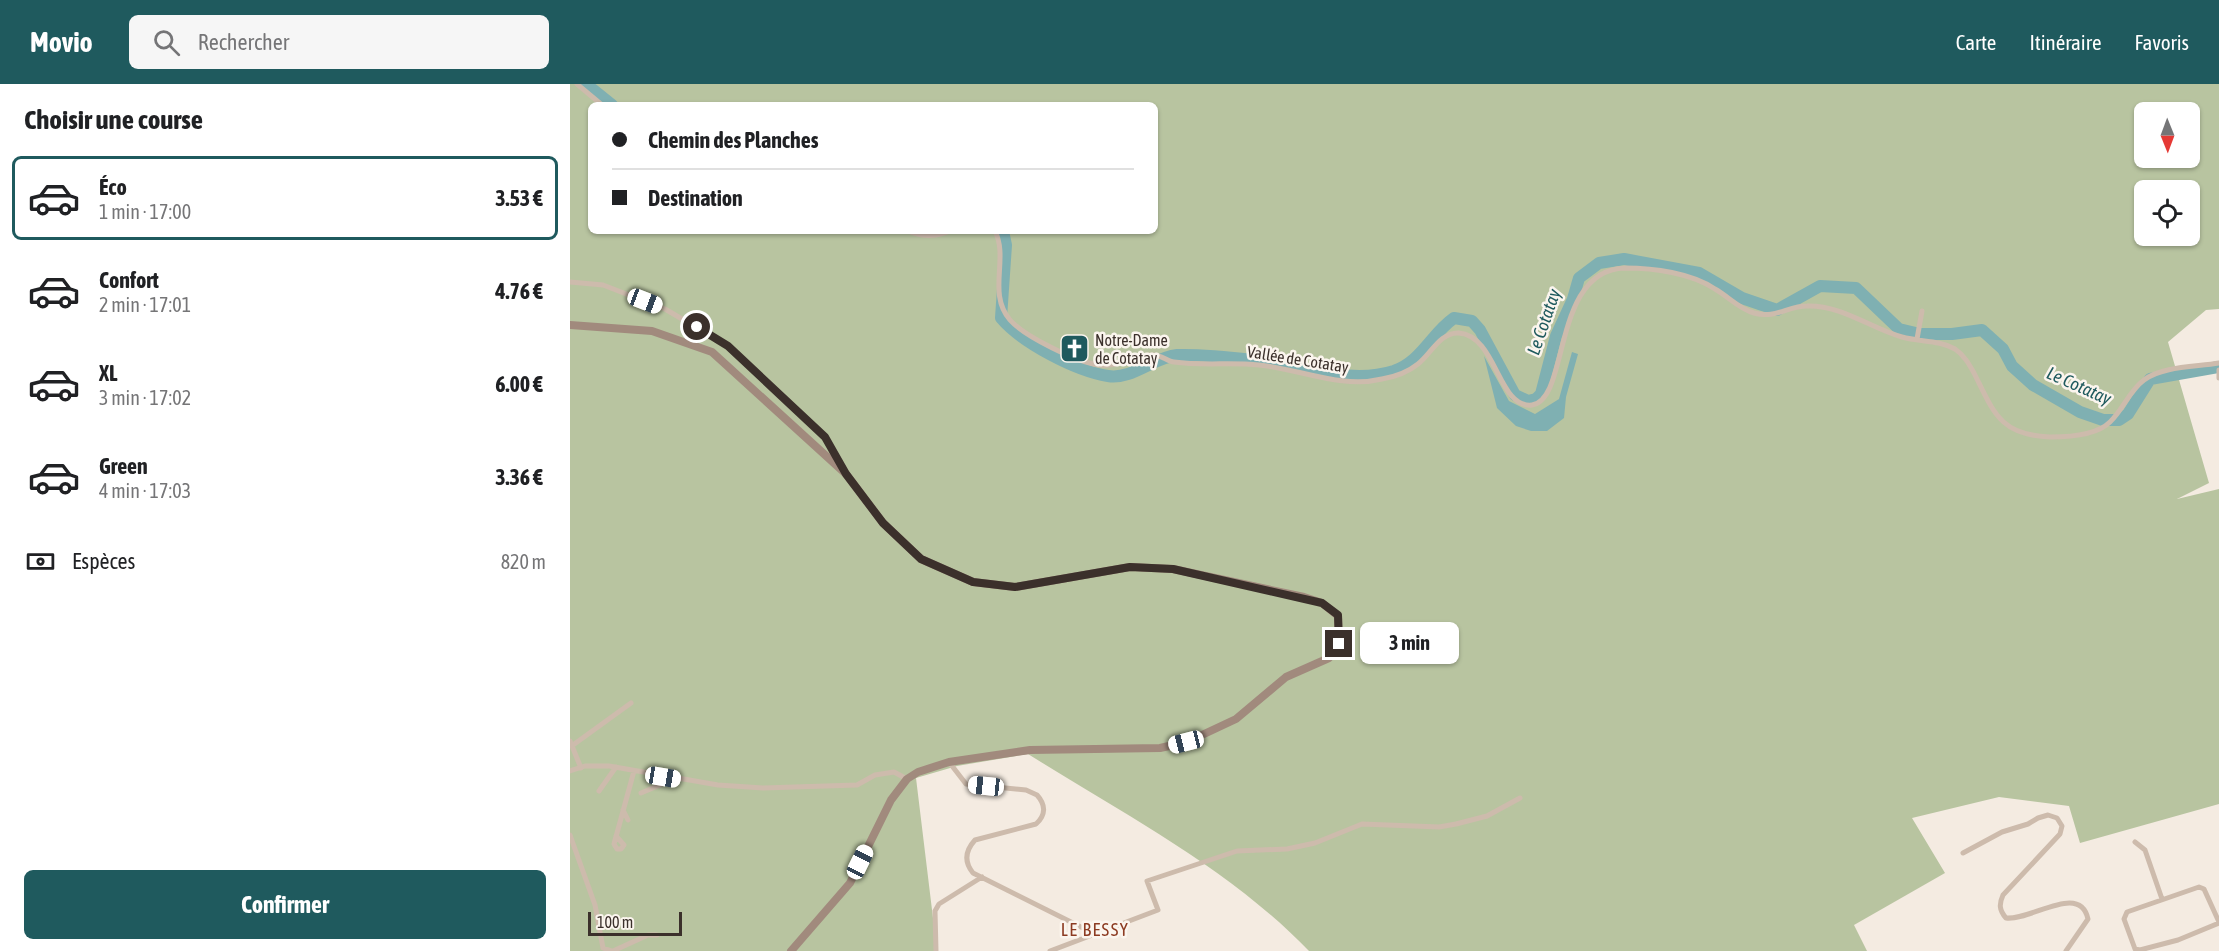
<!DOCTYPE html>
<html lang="fr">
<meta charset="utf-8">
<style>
:root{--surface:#fff;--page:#f6f6f6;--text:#202124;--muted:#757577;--line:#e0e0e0;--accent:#1f5a5e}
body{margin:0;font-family:"Asap Condensed",sans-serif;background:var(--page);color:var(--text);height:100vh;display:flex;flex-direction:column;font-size:22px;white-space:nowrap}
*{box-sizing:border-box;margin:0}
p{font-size:20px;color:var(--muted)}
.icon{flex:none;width:33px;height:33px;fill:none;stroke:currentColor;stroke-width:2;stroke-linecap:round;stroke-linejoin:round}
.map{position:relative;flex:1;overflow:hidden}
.side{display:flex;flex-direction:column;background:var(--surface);width:570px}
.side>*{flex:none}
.guide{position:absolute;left:18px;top:18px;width:570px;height:132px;border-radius:9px;box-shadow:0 2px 4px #0004;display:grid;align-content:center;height:132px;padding:0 24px;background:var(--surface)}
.needle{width:39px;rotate:179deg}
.fabs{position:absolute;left:1564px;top:18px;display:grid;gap:12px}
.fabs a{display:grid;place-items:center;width:66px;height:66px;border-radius:9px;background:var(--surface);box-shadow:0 2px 4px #0004;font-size:30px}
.scale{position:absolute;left:18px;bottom:15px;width:94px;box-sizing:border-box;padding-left:6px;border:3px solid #3b302b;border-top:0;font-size:16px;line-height:21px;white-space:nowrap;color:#3b302b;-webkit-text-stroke:4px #fbf5ee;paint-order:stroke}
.end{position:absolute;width:27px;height:27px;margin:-14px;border:8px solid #3b302b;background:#fff;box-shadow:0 0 0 3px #fff}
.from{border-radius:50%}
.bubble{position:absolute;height:42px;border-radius:9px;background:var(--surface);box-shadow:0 2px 4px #0004;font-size:20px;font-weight:700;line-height:42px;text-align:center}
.car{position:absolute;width:18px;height:36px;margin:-18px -9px;border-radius:8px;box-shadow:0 0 4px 2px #0007;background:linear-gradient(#fff 24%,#345 0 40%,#fff 0 76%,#345 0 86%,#fff 0)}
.guide b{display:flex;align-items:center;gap:21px;height:57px;font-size:22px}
.guide b+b{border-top:2px solid var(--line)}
.guide i{width:15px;height:15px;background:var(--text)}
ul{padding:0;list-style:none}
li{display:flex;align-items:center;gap:18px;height:84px;margin:0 12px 9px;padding:0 12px;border:3px solid transparent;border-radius:9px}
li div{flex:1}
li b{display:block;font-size:22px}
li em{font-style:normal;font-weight:700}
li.on{border-color:var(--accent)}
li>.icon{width:54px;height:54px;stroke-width:1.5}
h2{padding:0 24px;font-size:27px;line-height:72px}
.pay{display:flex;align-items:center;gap:15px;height:66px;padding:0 24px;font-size:22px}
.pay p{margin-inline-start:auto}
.button{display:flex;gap:12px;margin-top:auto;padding:12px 24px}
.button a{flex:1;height:69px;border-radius:9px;background:var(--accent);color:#fff;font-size:24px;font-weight:700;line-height:69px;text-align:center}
header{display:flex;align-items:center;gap:36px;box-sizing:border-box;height:84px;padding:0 30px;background:var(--accent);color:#fff}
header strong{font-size:28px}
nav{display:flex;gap:33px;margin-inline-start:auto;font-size:21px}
.search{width:420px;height:54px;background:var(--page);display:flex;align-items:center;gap:15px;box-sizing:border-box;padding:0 21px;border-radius:9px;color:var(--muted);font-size:22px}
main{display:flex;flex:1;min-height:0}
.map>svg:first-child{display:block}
.green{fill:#b8c4a0;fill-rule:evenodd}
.water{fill:#7fb0b2}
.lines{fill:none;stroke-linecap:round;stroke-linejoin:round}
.river{stroke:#7fb0b2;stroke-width:12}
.street{stroke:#cdbbac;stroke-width:5}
.secondary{stroke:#a18a7d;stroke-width:8}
.route{stroke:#3b302b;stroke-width:8}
.labels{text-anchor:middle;stroke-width:5;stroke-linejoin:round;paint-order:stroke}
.poi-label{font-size:16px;fill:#3b302b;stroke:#fbf5ee;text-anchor:start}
.street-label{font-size:16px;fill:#3b302b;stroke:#fbf5ee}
.water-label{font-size:18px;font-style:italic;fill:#1f5a5e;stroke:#fbf5ee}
.neighbourhood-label{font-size:18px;letter-spacing:1.5px;fill:#8c3b22;stroke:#fbf5ee}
</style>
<header>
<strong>Movio</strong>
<div class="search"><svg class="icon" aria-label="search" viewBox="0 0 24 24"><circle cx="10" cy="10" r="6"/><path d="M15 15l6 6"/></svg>Rechercher</div>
<nav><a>Carte</a><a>Itinéraire</a><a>Favoris</a></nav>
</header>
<main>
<section class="side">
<h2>Choisir une course</h2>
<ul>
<li class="on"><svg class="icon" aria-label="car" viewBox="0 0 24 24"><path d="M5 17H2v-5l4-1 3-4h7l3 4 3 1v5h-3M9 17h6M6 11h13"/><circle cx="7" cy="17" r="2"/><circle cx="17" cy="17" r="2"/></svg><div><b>Éco</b><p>1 min · 17:00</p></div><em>3.53 €</em></li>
<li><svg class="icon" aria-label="car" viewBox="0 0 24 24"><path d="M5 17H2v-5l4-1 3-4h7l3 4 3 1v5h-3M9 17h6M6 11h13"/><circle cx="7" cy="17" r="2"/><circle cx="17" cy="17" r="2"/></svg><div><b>Confort</b><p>2 min · 17:01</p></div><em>4.76 €</em></li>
<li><svg class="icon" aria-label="car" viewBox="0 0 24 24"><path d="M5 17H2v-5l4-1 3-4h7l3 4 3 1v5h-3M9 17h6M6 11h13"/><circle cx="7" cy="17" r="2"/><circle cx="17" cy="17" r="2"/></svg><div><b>XL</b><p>3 min · 17:02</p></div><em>6.00 €</em></li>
<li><svg class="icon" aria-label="car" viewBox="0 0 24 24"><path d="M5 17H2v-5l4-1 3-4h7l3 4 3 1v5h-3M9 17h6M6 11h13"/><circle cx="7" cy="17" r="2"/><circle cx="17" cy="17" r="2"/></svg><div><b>Green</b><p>4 min · 17:03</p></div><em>3.36 €</em></li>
</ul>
<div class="pay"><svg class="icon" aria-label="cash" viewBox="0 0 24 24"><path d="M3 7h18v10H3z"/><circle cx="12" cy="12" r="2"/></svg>Espèces<p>820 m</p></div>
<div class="button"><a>Confirmer</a></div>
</section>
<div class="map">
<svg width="1649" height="867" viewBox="0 0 1649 867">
<rect width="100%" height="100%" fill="#f4ebe1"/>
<!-- green -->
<path class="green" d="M0,0H1649V225L1636,226L1598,258L1639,399L1607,415L1649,405V720L1510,759L1499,722L1429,713L1342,734L1375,789L1284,841L1297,867H739C660,785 554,730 458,670L387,682L346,694L367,867H0ZM21,21H585V147H21ZM1575,28H1620V74H1575ZM1575,106H1620V152H1575Z"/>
<!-- water -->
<path class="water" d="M1002,268L1008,270L996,313L994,334L977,347H961L946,342L927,324L914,272L939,317L965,330L989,315Z"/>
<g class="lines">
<!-- river -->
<path class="river" d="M16,0L42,21
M433,147L436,161L431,234C452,259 506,287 538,292C562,296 584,273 607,271C634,270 666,274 693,277C736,282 780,301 824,287C852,277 861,250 884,234L902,237L910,246L945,311L958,317L966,315L971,310L986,252L1003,215L1009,194L1029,179L1054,175L1129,189L1172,214L1207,226L1250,202L1286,204L1329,245L1350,250H1382L1412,246L1433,265L1442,282L1463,301L1510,328L1533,336H1549L1558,330L1580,295L1649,283"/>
<!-- street -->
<path class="street" d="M7,0L32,21
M338,147C352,153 366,153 380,147
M425,147C439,175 417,209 440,236C455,253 507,278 529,281C548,284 564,271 582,271C590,270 597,277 604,278C632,282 661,278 689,281C730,285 771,305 812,295C824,293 838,288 848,280C861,270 870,248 889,249C927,252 928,325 962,321C1000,316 981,186 1055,184C1084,184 1121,189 1145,205C1159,213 1169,225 1184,229C1205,235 1218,222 1237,222C1272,221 1300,244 1332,253C1350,258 1369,256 1385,265C1394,271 1399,280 1404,289C1424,329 1430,351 1480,353C1498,353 1527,351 1540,338C1553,326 1559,307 1574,296C1592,282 1627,283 1649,279
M0,198L33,201L95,225L158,262L255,353L272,383
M1347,255L1352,227
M1649,286V294
M0,657L11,684
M3,661L61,619
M379,678L396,700L456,706L467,711C476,721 476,731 466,740L405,756C395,767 394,778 403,789L525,850
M0,687L15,682H39L148,701L193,704L287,701L305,691L324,688L337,695
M29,707L46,683
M71,709L104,695
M53,726L58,736
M0,751L25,821L33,864L42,867
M46,752L54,761L51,765H47L44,760L64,687
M1565,758L1575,766L1592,815
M1393,769L1432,748L1458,740L1468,734L1478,731L1487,734L1492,742L1490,750L1433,811C1429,820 1429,826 1436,834C1461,837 1510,798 1518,835L1496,867
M1649,838L1634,805L1629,803L1557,828L1554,835L1565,865L1570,866L1608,856L1649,839
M43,867L78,851H87
M366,867L365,827L369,820L412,793
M480,867L588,826L577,797L667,767L717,765L745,759L792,740L869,743L886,740L917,732L950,714"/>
<!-- secondary -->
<path class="secondary" d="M0,241L82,247L142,268L276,390L313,439L351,475L403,498L445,503L560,483L603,485L734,513L752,519L768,532L769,559L759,574L716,593L666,635L617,658L590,664L460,666L379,678L348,688L337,695L321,716L280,799L221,867"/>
</g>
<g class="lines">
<!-- route -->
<path class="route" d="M127,243L158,262L255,353L276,390L313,439L351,475L403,498L445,503L560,483L603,485L752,519L768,531L769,560"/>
</g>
<!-- icons -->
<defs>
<symbol id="church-square" viewBox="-11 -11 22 22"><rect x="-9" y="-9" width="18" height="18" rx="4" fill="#1f5a5e" stroke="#fbf5ee"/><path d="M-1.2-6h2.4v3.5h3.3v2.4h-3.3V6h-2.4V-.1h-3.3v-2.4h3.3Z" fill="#fff"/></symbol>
</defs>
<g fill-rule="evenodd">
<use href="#church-square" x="488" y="248" width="33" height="33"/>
</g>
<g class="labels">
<!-- poi labels -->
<g class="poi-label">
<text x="525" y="262">Notre-Dame<tspan x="525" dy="18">de Cotatay</tspan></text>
</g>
<!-- street labels -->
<g class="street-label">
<text transform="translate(728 275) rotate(9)" y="6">Vallée de Cotatay</text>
</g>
<!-- water labels -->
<g class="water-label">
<text transform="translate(974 238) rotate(-71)" y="6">Le Cotatay</text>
<text transform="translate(1509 302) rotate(24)" y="6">Le Cotatay</text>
</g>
<!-- neighbourhood labels -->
<g class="neighbourhood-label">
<text x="525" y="852">LE BESSY</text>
</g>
</g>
</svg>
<div class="fabs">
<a><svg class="needle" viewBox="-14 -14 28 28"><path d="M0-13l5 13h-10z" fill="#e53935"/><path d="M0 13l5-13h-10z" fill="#757577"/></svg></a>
<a><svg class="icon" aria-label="locate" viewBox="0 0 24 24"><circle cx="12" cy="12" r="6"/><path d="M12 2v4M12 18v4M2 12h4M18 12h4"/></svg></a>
</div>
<div class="scale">100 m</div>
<i class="end from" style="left:127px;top:243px"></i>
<i class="end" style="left:769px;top:560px"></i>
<div class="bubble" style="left:790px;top:538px;width:99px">3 min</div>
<i class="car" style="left:75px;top:217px;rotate:111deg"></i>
<i class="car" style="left:616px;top:658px;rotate:256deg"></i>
<i class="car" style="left:93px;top:693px;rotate:99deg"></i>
<i class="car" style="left:416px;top:702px;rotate:276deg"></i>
<i class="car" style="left:290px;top:778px;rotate:26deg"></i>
<div class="guide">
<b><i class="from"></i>Chemin des Planches</b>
<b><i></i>Destination</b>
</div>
</div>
</main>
